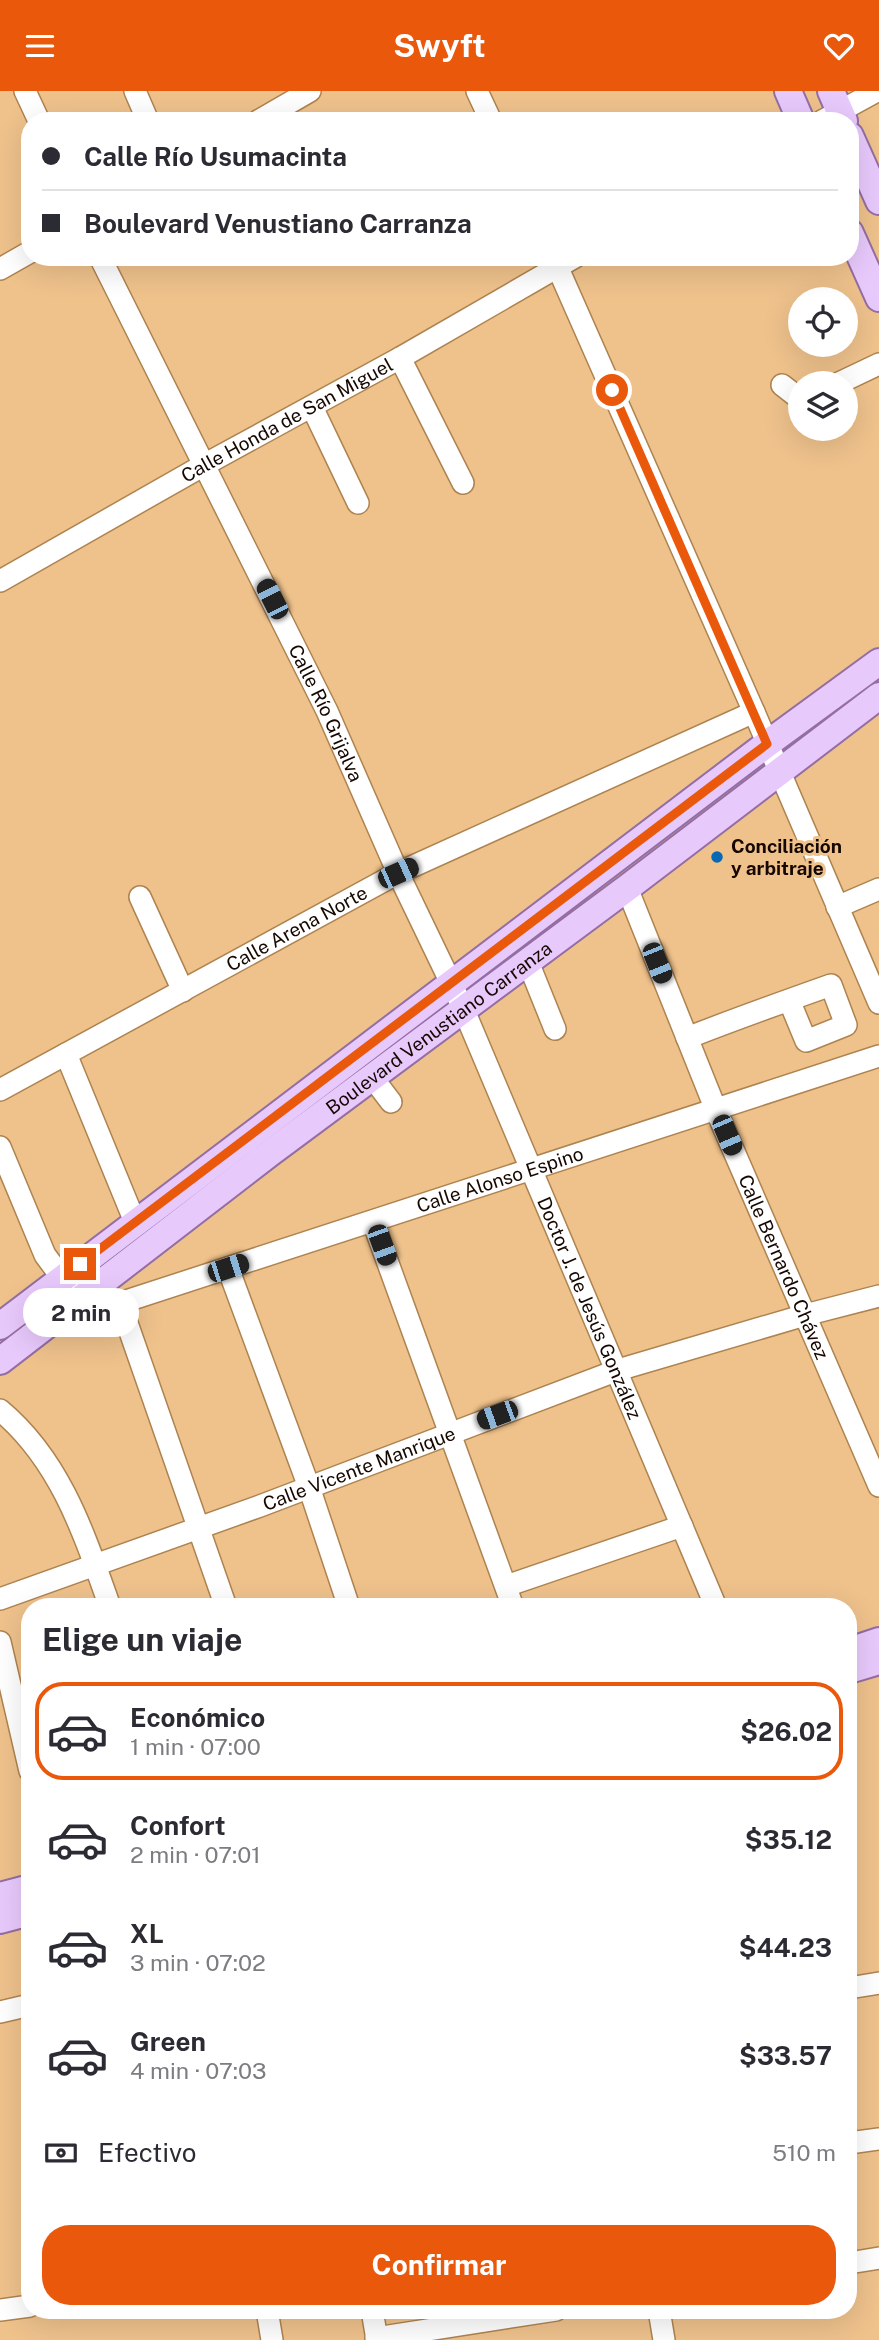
<!DOCTYPE html>
<html lang="es">
<meta charset="utf-8">
<style>
:root{--surface:#fff;--page:#f7f7f7;--text:#2b2b33;--muted:#7c7c81;--line:#e1e1e2;--accent:#ea580c}
body{margin:0;font-family:"Public Sans",sans-serif;background:var(--page);color:var(--text);height:100vh;display:flex;flex-direction:column;font-size:26px;white-space:nowrap}
*{box-sizing:border-box;margin:0}
p{font-size:23px;color:var(--muted)}
.icon{flex:none;width:38px;height:38px;fill:none;stroke:currentColor;stroke-width:2;stroke-linecap:round;stroke-linejoin:round}
.map{position:relative;flex:1;overflow:hidden}
.panel{position:absolute;left:21px;top:1507px;width:836px;height:721px;display:flex;flex-direction:column;background:var(--surface);border-radius:28px;box-shadow:0 7px 28px #0002}
.panel>*{flex:none}
.hud{position:absolute;left:21px;top:21px;width:838px;height:154px;border-radius:28px;box-shadow:0 7px 28px #0002;display:grid;align-content:center;height:154px;padding:0 21px;background:var(--surface)}
.buttons{position:absolute;left:788px;top:196px;display:grid;gap:14px}
.buttons a{display:grid;place-items:center;width:70px;height:70px;border-radius:50%;background:var(--surface);box-shadow:0 7px 28px #0002;font-size:35px}
.end{position:absolute;width:32px;height:32px;margin:-16px;border:9px solid #ea580c;background:#fff;box-shadow:0 0 0 4px #fff}
.from{border-radius:50%}
.bubble{position:absolute;height:49px;border-radius:24px;background:var(--surface);box-shadow:0 7px 28px #0002;font-size:23px;font-weight:700;line-height:49px;text-align:center}
.car{position:absolute;width:21px;height:42px;margin:-21px -10px;border-radius:9px;box-shadow:0 0 5px 2px #0007;background:linear-gradient(#222 24%,#8ab4d8 0 40%,#222 0 76%,#8ab4d8 0 86%,#222 0)}
.hud b{display:flex;align-items:center;gap:24px;height:66px;font-size:26px}
.hud b+b{border-top:2px solid var(--line)}
.hud i{width:18px;height:18px;background:var(--text)}
ul{padding:0;list-style:none}
li{display:flex;align-items:center;gap:21px;height:98px;margin:0 14px 10px;padding:0 7px;border:4px solid transparent;border-radius:28px}
li div{flex:1}
li b{display:block;font-size:26px}
li em{font-style:normal;font-weight:700}
li.active{border-color:var(--accent)}
li>.icon{width:63px;height:63px;stroke-width:1.5}
h2{padding:0 21px;font-size:32px;line-height:84px}
.pay{display:flex;align-items:center;gap:18px;height:77px;padding:0 21px;font-size:26px}
.pay p{margin-inline-start:auto}
.button{display:flex;gap:14px;margin-top:auto;padding:14px 21px}
.button a{flex:1;height:80px;border-radius:28px;background:var(--accent);color:#fff;font-size:28px;font-weight:700;line-height:80px;text-align:center}
header{display:flex;justify-content:space-between;align-items:center;height:91px;padding:0 21px;background:var(--accent);color:#fff;font-size:32px;font-weight:700}
.map>svg:first-child{display:block}
.lines{fill:none;stroke-linecap:round;stroke-linejoin:round}
.minor-casing{stroke:#ae834f;stroke-width:24}
.major-casing{stroke:#946ea2;stroke-width:30}
.minor{stroke:#fff;stroke-width:21}
.major{stroke:#e8c9fc;stroke-width:26}
.route{stroke:#ea580c;stroke-width:9}
.poi-dot{fill:#0868b4;stroke:#efc28c;stroke-width:2.5}
.labels{text-anchor:middle;stroke-width:6;stroke-linejoin:round;paint-order:stroke}
.street-label{font-size:19px;fill:#160700;stroke:#efc28c}
.poi-label{font-size:19px;font-weight:bold;fill:#160700;stroke:#efc28c;text-anchor:start}
</style>
<header><svg class="icon" aria-label="menu" viewBox="0 0 24 24"><path d="M4 6h16M4 12h16M4 18h16"/></svg>Swyft<svg class="icon" aria-label="heart" viewBox="0 0 24 24"><path d="M12 20l-8-8c-3-5 5-10 8-4 3-6 11-1 8 4z"/></svg></header>
<div class="map">
<svg width="879" height="2249" viewBox="0 0 879 2249">
<rect width="100%" height="100%" fill="#efc28c"/>
<g class="lines">
<defs>
<g id="minor">
<path d="M25,0L39,30"/>
<path d="M135,0L148,30"/>
<path d="M477,0L491,30"/>
<path d="M258,30L310,0"/>
<path d="M822,30L877,0"/>
<path id="s1" d="M100,166L327,620L398,782L463,917L716,1516"/>
<path d="M553,166L754,621L879,912"/>
<path d="M0,178L30,161"/>
<path d="M400,267L463,392"/>
<path d="M839,292L879,273"/>
<path d="M782,294L800,308"/>
<path d="M312,316L358,412"/>
<path id="s2" d="M0,490L204,374L400,267L575,166"/>
<path id="s3" d="M627,797L716,1019L879,1395"/>
<path d="M140,806L183,900"/>
<path d="M837,816L879,798"/>
<path d="M528,871L555,938"/>
<path d="M687,947C735,928 783,911 831,894L846,934L806,950L789,909"/>
<path d="M66,963L135,1131"/>
<path d="M372,986L391,1011"/>
<path id="s4" d="M0,999L398,782L754,621"/>
<path id="s5" d="M0,1056L45,1164L62,1187L80,1209L94,1213L120,1212L879,965"/>
<path d="M373,1131L513,1516"/>
<path d="M228,1177L309,1396L349,1516"/>
<path d="M120,1212L226,1516"/>
<path d="M0,1319C61,1370 84,1443 110,1516"/>
<path d="M506,1495L682,1435"/>
<path id="s6" d="M0,1508L260,1415L618,1279L805,1224L879,1205"/>
<path d="M0,1551L30,1680"/>
<path d="M849,1897L879,1892"/>
<path d="M0,1921L30,1914"/>
<path d="M849,2052L879,2048"/>
<path d="M849,2172L879,2167"/>
<path d="M0,2219L30,2215"/>
<path d="M267,2219L272,2249"/>
<path d="M372,2219L377,2249"/>
<path d="M659,2219L664,2249"/>
<path d="M376,2247L556,2219"/>
</g>
<g id="major">
<path d="M788,0L801,30"/>
<path d="M831,0L844,30"/>
<path d="M850,45L879,110"/>
<path d="M850,142L879,207"/>
<path d="M0,1235L767,653L879,571"/>
<path id="s7" d="M0,1270L270,1062L627,797L879,605"/>
<path d="M849,1560L879,1550"/>
<path d="M849,1579L879,1570"/>
<path d="M0,1805L30,1797"/>
<path d="M0,1829L30,1821"/>
</g>
</defs>
<!-- minor casing -->
<use href="#minor" class="minor-casing"/>
<!-- major casing -->
<use href="#major" class="major-casing"/>
<!-- minor -->
<use href="#minor" class="minor"/>
<!-- major -->
<use href="#major" class="major"/>
</g>
<g class="lines">
<!-- route -->
<path class="route" d="M80,1173L767,653L612,299"/>
</g>
<!-- markers -->
<circle class="poi-dot" cx="717" cy="766" r="7"/>
<g class="labels">
<!-- street labels -->
<g class="street-label">
<text dy="7" stroke="none"><textPath href="#s2" startOffset="329">Calle Honda de San Miguel</textPath></text>
<text dy="7" stroke="none"><textPath href="#s1" startOffset="509">Calle Río Grijalva</textPath></text>
<text dy="7" stroke="none"><textPath href="#s4" startOffset="338">Calle Arena Norte</textPath></text>
<text dy="7" stroke="none"><textPath href="#s7" startOffset="551">Boulevard Venustiano Carranza</textPath></text>
<text dy="7" stroke="none"><textPath href="#s5" startOffset="614">Calle Alonso Espino</textPath></text>
<text dy="7" stroke="none"><textPath href="#s3" startOffset="410">Calle Bernardo Chávez</textPath></text>
<text dy="7" stroke="none"><textPath href="#s1" startOffset="1160">Doctor J. de Jesús González</textPath></text>
<text dy="7" stroke="none"><textPath href="#s6" startOffset="382">Calle Vicente Manrique</textPath></text>
</g>
<!-- poi labels -->
<g class="poi-label">
<text x="731" y="762">Conciliación<tspan x="731" dy="22">y arbitraje</tspan></text>
</g>
</g>
</svg>
<div class="buttons">
<a><svg class="icon" aria-label="locate" viewBox="0 0 24 24"><circle cx="12" cy="12" r="6"/><path d="M12 2v4M12 18v4M2 12h4M18 12h4"/></svg></a>
<a><svg class="icon" aria-label="layers" viewBox="0 0 24 24"><path d="M12 4l9 5-9 5-9-5zM3 14l9 5 9-5"/></svg></a>
</div>
<i class="end from" style="left:612px;top:299px"></i>
<i class="end" style="left:80px;top:1173px"></i>
<div class="bubble" style="left:23px;top:1197px;width:116px">2 min</div>
<i class="car" style="left:272px;top:508px;rotate:333deg"></i>
<i class="car" style="left:398px;top:782px;rotate:66deg"></i>
<i class="car" style="left:657px;top:872px;rotate:158deg"></i>
<i class="car" style="left:727px;top:1044px;rotate:157deg"></i>
<i class="car" style="left:382px;top:1154px;rotate:160deg"></i>
<i class="car" style="left:228px;top:1177px;rotate:72deg"></i>
<i class="car" style="left:497px;top:1324px;rotate:250deg"></i>
<div class="hud">
<b><i class="from"></i>Calle Río Usumacinta</b>
<b><i></i>Boulevard Venustiano Carranza</b>
</div>
<section class="panel">
<h2>Elige un viaje</h2>
<ul>
<li class="active"><svg class="icon" aria-label="car" viewBox="0 0 24 24"><path d="M5 17H2v-5l4-1 3-4h7l3 4 3 1v5h-3M9 17h6M6 11h13"/><circle cx="7" cy="17" r="2"/><circle cx="17" cy="17" r="2"/></svg><div><b>Económico</b><p>1 min · 07:00</p></div><em>$26.02</em></li>
<li><svg class="icon" aria-label="car" viewBox="0 0 24 24"><path d="M5 17H2v-5l4-1 3-4h7l3 4 3 1v5h-3M9 17h6M6 11h13"/><circle cx="7" cy="17" r="2"/><circle cx="17" cy="17" r="2"/></svg><div><b>Confort</b><p>2 min · 07:01</p></div><em>$35.12</em></li>
<li><svg class="icon" aria-label="car" viewBox="0 0 24 24"><path d="M5 17H2v-5l4-1 3-4h7l3 4 3 1v5h-3M9 17h6M6 11h13"/><circle cx="7" cy="17" r="2"/><circle cx="17" cy="17" r="2"/></svg><div><b>XL</b><p>3 min · 07:02</p></div><em>$44.23</em></li>
<li><svg class="icon" aria-label="car" viewBox="0 0 24 24"><path d="M5 17H2v-5l4-1 3-4h7l3 4 3 1v5h-3M9 17h6M6 11h13"/><circle cx="7" cy="17" r="2"/><circle cx="17" cy="17" r="2"/></svg><div><b>Green</b><p>4 min · 07:03</p></div><em>$33.57</em></li>
</ul>
<div class="pay"><svg class="icon" aria-label="cash" viewBox="0 0 24 24"><path d="M3 7h18v10H3z"/><circle cx="12" cy="12" r="2"/></svg>Efectivo<p>510 m</p></div>
<div class="button"><a>Confirmar</a></div>
</section>
</div>
